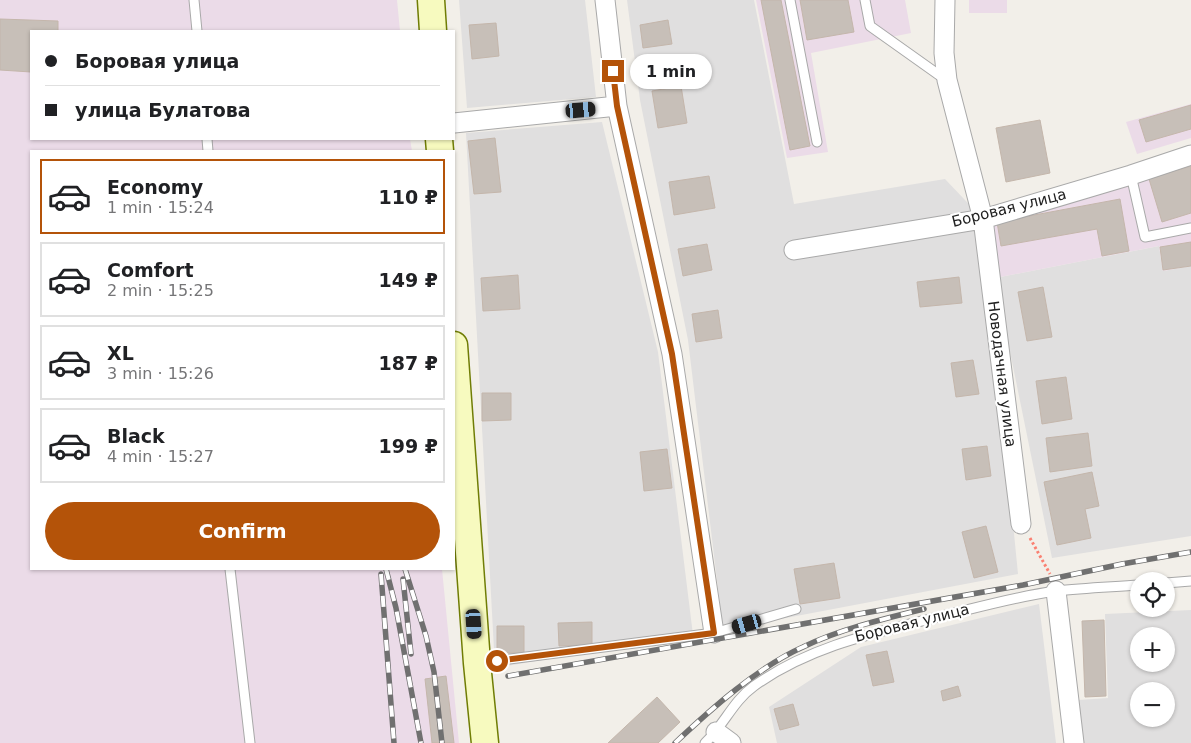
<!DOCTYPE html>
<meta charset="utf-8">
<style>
:root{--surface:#fff;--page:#f2f2f2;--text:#202124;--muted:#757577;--line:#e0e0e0;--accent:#b45309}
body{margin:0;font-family:"DejaVu Sans",sans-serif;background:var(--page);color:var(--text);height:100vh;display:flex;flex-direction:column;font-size:19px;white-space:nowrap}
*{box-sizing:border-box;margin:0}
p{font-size:16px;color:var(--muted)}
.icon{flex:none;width:28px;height:28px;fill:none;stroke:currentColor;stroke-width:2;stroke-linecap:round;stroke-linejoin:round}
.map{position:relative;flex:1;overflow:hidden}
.details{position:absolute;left:30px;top:150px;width:425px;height:420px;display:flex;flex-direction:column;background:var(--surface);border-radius:0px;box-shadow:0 1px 4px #0004}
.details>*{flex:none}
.hud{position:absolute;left:30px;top:30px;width:425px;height:110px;border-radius:0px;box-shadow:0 1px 4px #0004;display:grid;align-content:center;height:110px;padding:0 15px;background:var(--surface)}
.tools{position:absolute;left:1130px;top:572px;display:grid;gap:10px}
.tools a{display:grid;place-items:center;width:45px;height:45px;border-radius:50%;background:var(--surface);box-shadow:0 1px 4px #0004;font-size:25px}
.end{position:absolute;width:22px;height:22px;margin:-11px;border:6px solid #b45309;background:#fff;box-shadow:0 0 0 2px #fff}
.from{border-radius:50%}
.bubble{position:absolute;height:35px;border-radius:18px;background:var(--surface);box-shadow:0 1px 4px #0004;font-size:16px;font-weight:600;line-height:35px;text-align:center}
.car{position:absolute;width:15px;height:30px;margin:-15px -8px;border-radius:6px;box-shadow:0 0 4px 1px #0007;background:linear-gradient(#222 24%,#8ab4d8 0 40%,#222 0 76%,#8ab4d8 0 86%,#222 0)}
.hud b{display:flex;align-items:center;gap:18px;height:48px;font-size:19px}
.hud b+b{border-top:1px solid var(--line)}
.hud i{width:12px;height:12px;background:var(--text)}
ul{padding:9px 0 0;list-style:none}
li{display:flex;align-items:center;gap:15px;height:75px;margin:0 10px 8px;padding:0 5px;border:2px solid var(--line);border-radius:0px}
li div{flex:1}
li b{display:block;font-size:19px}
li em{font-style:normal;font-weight:600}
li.current{border-color:var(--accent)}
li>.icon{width:45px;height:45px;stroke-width:1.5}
.button{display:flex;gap:10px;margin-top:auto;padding:10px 15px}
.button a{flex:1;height:58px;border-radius:30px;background:var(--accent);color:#fff;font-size:20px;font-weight:600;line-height:58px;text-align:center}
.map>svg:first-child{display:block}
.residential{fill:#e0dfdf;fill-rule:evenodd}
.industrial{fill:#ebdbe8}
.building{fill:#c7bfb8;stroke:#c4b6ab}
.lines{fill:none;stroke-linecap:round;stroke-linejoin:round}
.lane-casing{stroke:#a9a9a9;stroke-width:11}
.street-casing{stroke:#a9a9a9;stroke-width:21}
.secondary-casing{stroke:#707d05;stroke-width:29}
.path{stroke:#fa8072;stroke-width:3;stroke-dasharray:2.5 2.5;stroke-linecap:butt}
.lane{stroke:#fff;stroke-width:9}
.street{stroke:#fff;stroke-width:19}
.secondary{stroke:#f7fabf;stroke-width:26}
.rail-casing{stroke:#707070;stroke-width:5.5}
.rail{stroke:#fff;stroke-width:4;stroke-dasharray:11;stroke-linecap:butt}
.route{stroke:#b45309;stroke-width:6}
.labels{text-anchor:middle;stroke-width:4.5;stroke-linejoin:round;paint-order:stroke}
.street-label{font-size:15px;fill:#222;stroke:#fff}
</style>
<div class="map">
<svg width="1191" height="743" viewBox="0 0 1191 743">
<rect width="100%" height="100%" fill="#f2efe9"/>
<!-- residential -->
<path class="residential" d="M459,0H585L596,97L467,108Z
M627,0H754L794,204L945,179L983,219L1018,574L723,630L688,340L640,100Z
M602,122L658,352L693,635L495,668L466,133Z
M1159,246L1163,271L1191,266V536L1052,558L995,278Z
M1039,604L1056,743H777L769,707L861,647Z
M1191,610V743H1082L1078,700L1108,698L1105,614ZM1139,636H1166V664H1139ZM1139,691H1166V719H1139Z"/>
<!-- industrial -->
<path class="industrial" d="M0,0H397L400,31H31V139H410L412,151H31V569H442L459,743H0Z
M756,0H905L911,33L811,53L828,152L787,158Z
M969,0H1007V13H969Z
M1191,104V138L1137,154L1126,122Z
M1191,157V266L1163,271L1159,246L995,278L983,219Z"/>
<!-- building -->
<path class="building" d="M761,0H781L810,146L790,150Z
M800,0H848L854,32L807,40Z
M0,19L58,21V31H31V72L0,70Z
M668,20L672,44L643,48L640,25Z
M496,23L499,56L472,59L469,25Z
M681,86L687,123L658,128L652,91Z
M1191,105V129L1146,142L1139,120Z
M1040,120L1050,173L1006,182L996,128Z
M495,138L501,192L474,194L468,141Z
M1191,166V213L1162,222L1149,179Z
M709,176L715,208L674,215L669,182Z
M1120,199L1129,251L1102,256L1097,229L1001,246L997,222Z
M1191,242V266L1163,270L1160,247Z
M707,244L712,270L683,276L678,249Z
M518,275L520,309L483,311L481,278Z
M959,277L962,303L920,307L917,282Z
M1043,287L1052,337L1027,341L1018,292Z
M718,310L722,338L696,342L692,314Z
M973,360L979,394L956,397L951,363Z
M1066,377L1072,419L1042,424L1036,381Z
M482,393H511V420L482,421Z
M1088,433L1092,466L1050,472L1046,438Z
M987,446L991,476L966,480L962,449Z
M667,449L672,488L644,491L640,452Z
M1092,472L1099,506L1085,509L1091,538L1057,545L1044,482Z
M986,526L998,572L974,578L962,532Z
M834,563L840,598L800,604L794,569Z
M1104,620L1106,696L1085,697L1082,621Z
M592,622V645L559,646L558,623Z
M497,626H524V653H497Z
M887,651L894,682L873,686L866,655Z
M446,676L454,743H432L425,679Z
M958,686L961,696L943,701L941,691Z
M657,697L680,722L658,743H608Z
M793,704L799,725L780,730L774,709Z"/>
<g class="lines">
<defs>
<path id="lane" d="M194,0L197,31
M790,0L817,142
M865,0L870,26L946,80
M207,139L208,151
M1131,175L1145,237L1191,228
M230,569L250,743
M1166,583L1191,581
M479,663L714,633L796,609
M705,743C724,725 733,701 754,686C806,649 865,635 926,620C969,610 1012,597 1056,591C1083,588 1111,587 1139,585"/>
<path id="street" d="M605,0L617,106L672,354L714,633
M945,0L944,53L947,80L983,219L1021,524
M454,123L617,106
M794,250L983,219L1131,175L1191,155
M1056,591L1074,743
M716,732L731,743"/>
<path id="secondary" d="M431,0L433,31
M439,139L440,151
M454,345L477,663L485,743"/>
</defs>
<!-- lane casing -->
<use href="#lane" class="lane-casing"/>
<!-- street casing -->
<use href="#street" class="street-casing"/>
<!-- secondary casing -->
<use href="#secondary" class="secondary-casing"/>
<!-- path -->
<path class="path" d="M1030,538L1050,574"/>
<!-- lane -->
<use href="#lane" class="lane"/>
<!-- street -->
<use href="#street" class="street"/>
<!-- secondary -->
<use href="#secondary" class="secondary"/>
<defs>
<path id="rail" d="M386,569L396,608L421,743
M405,569L426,636L434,672L442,743
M381,574L394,743
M403,579L411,654
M508,676L1023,585L1122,564L1191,552
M675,743C711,709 758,667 803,647C841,629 883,619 924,609"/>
</defs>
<!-- rail casing -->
<use href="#rail" class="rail-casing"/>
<!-- rail -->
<use href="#rail" class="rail"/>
</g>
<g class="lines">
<!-- route -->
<path class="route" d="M497,661L714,633L672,354L617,106L613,71"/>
</g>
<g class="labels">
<!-- street labels -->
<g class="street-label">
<text transform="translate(1009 208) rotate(-14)" y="5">Боровая улица</text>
<text transform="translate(1002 374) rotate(83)" y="5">Новодачная улица</text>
<text transform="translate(912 623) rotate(-14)" y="5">Боровая улица</text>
</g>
</g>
</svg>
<div class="tools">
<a><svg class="icon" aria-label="locate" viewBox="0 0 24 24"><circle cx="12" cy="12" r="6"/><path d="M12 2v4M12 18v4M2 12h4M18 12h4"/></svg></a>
<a>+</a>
<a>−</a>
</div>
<i class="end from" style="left:497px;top:661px"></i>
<i class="end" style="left:613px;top:71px"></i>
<div class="bubble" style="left:630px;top:54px;width:82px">1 min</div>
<i class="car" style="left:581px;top:110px;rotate:85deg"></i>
<i class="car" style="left:474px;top:624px;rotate:176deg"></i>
<i class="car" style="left:747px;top:624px;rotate:254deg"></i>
<div class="hud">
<b><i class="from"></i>Боровая улица</b>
<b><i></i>улица Булатова</b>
</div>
<section class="details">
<ul>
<li class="current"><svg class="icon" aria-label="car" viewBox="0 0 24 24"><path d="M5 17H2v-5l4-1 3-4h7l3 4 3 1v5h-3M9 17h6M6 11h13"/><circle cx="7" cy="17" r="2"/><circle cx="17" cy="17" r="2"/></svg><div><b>Economy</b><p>1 min · 15:24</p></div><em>110 ₽</em></li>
<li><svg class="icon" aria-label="car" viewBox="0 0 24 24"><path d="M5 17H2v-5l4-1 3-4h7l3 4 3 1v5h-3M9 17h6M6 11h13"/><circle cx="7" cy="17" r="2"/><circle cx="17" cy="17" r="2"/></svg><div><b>Comfort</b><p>2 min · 15:25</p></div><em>149 ₽</em></li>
<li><svg class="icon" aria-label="car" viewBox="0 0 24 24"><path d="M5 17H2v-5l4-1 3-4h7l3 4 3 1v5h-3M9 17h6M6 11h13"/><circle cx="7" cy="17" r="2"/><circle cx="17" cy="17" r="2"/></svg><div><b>XL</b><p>3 min · 15:26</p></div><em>187 ₽</em></li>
<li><svg class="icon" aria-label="car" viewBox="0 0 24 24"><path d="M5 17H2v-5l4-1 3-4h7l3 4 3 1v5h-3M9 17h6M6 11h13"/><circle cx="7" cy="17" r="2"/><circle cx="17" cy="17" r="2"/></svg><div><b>Black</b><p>4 min · 15:27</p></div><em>199 ₽</em></li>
</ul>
<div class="button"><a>Confirm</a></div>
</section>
</div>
